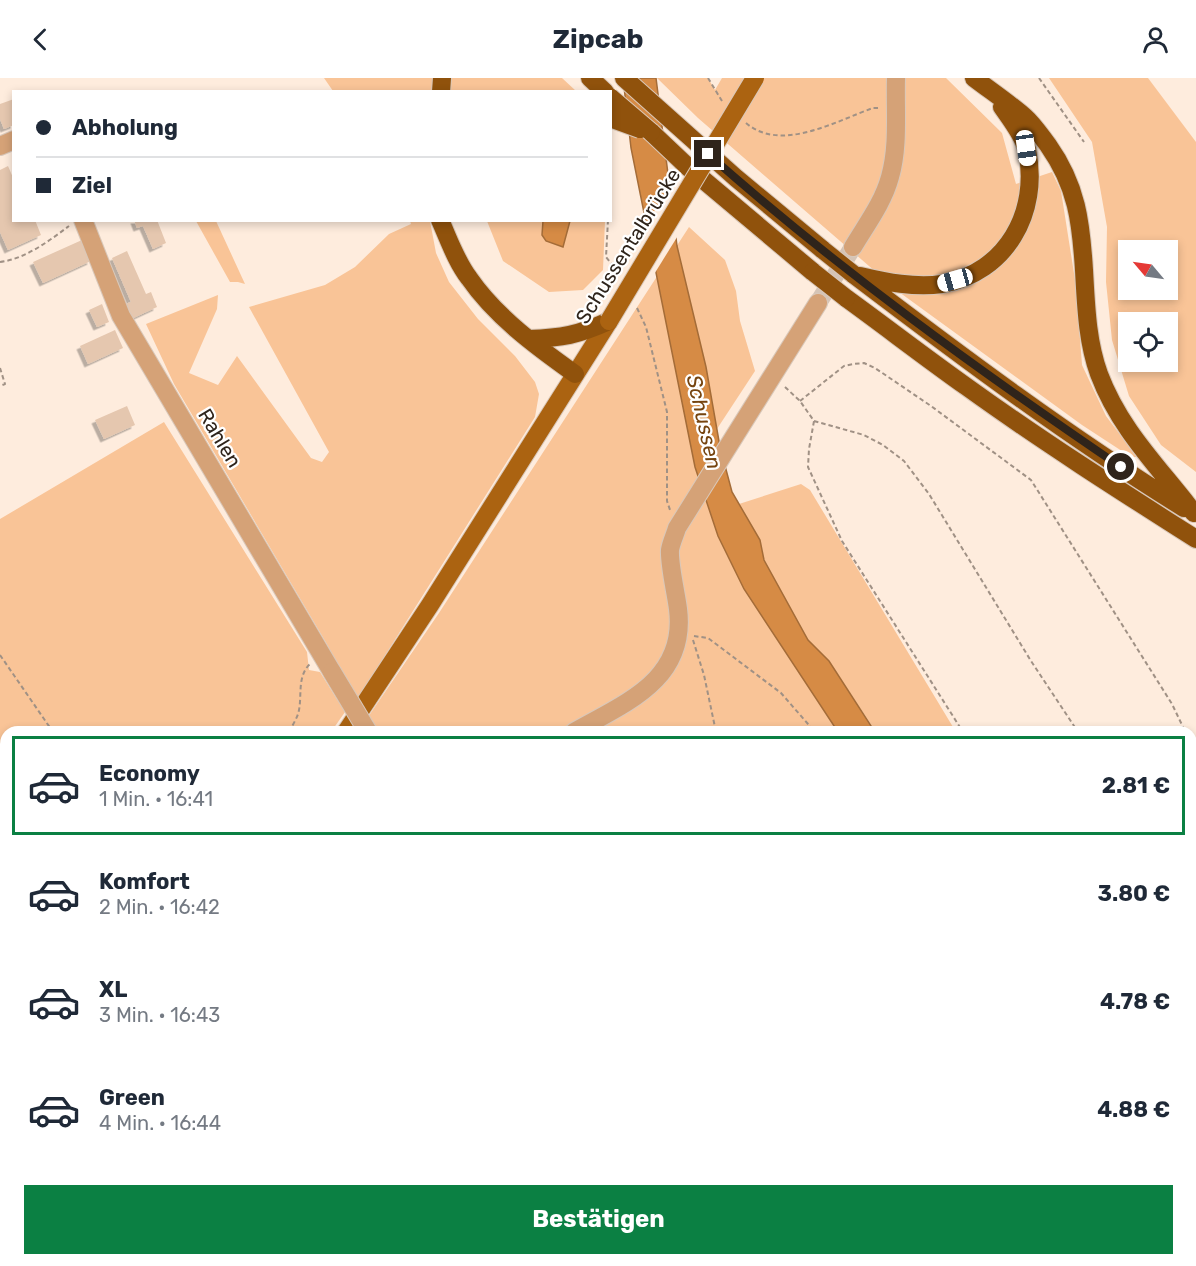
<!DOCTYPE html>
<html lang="de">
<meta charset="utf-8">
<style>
:root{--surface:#fff;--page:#f2f2f3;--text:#1f2937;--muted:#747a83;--line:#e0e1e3;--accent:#0b8043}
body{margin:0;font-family:Rubik,sans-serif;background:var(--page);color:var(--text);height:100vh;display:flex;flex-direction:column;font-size:22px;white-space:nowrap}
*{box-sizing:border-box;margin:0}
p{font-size:20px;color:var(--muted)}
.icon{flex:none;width:33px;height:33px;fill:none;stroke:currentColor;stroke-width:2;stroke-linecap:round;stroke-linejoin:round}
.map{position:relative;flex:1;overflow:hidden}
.sheet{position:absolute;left:0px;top:648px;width:1197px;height:540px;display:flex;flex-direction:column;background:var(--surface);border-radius:18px 18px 0 0;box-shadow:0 3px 9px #0003}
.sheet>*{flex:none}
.banner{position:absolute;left:12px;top:12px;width:600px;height:132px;border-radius:0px;box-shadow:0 3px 9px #0003;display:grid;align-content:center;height:132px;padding:0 24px;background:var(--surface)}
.needle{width:39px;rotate:299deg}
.fabs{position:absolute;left:1118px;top:162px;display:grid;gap:12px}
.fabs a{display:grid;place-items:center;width:60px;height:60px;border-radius:0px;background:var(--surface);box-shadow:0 3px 9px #0003;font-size:30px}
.end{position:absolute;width:27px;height:27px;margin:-14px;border:8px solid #2f241b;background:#fff;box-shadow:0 0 0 3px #fff}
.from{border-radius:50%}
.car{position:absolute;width:18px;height:36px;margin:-18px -9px;border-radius:8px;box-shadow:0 0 4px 2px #0007;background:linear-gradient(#fff 24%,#345 0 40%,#fff 0 76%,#345 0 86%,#fff 0)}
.banner b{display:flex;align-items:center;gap:21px;height:57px;font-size:22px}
.banner b+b{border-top:2px solid var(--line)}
.banner i{width:15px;height:15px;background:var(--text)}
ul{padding:10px 0 0;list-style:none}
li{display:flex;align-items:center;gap:18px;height:99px;margin:0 12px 9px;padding:0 12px;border:3px solid transparent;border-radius:0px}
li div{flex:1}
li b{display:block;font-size:22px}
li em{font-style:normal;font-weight:700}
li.selected{border-color:var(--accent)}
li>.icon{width:54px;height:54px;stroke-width:1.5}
.cta{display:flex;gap:12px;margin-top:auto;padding:12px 24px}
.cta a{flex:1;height:69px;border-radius:0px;background:var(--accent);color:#fff;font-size:24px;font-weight:700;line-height:69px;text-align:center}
header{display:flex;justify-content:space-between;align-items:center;height:78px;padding:0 24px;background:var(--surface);font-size:27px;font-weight:700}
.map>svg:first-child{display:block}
.green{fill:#f9c497;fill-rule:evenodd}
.water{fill:#d68b45;stroke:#a46c38;stroke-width:1.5}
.pier{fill:#feecdd}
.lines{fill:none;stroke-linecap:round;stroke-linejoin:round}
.stream{stroke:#a46c38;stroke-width:4}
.building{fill:#e5c7af;filter:url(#shadow)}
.minor-tunnel{stroke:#d5c4b6;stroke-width:18;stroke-dasharray:18 9;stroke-linecap:butt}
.minor-casing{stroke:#d9c8ba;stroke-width:20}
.major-casing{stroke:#d9c8ba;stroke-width:20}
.highway-casing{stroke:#d9c8ba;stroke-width:20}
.path{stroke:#a09185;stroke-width:2;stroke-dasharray:4.5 3;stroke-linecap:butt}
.minor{stroke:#d5a277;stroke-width:18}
.major{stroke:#ab6311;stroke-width:18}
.highway{stroke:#90520c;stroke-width:18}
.minor-bridge-casing{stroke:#d9c8ba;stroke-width:20;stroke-linecap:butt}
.major-bridge-casing{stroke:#d9c8ba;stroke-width:20;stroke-linecap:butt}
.highway-bridge-casing{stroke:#d9c8ba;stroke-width:20;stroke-linecap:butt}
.minor-bridge{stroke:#d5a277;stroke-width:18}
.major-bridge{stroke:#ab6311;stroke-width:18}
.highway-bridge{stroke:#90520c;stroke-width:18}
.route{stroke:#2f241b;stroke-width:8}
.labels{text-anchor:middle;stroke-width:4.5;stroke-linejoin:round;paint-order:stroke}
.street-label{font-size:20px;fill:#2f241b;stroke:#fff}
.water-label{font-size:21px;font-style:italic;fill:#76440f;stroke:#fff}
</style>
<header><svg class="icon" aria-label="back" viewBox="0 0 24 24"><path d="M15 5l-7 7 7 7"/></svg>Zipcab<svg class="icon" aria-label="person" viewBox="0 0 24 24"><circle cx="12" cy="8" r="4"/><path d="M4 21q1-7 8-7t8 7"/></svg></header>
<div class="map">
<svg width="1196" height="1188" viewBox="0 0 1196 1188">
<defs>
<filter id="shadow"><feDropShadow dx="-3.5" dy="3.5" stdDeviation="0" flood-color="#0004"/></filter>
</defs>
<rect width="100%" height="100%" fill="#feecdd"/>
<!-- green -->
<path class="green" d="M324,0H562L576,13H333Z
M657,0H708L715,12L722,0H946L1002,55L1016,106L1052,94L1061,113L1076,208L1082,287L1106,338L1137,379H1131L1082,347L899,214L698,40Z
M1049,0H1148L1196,64V394L1161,367L1129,318L1112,262L1106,204L1107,149L1092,64ZM1128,172H1167V212H1128ZM1128,244H1167V284H1128Z
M196,143H216L245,206L238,204H230Z
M410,143H430L436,175L449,204L478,241L515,278L535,304L539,316L535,339L357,622L325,563L174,306L146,246L218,217L217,231L189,295L218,307L237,278L311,380L322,384L329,374L249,229L325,207L355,189L389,156L411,146Z
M487,143H605L603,192L583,212L549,214L503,183Z
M689,149L725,182L736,213L740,243L755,293L713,357L695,389L718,458L744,511L838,654H378L368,639L439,535Z
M164,344L307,574L309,592L320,594L345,634L331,654H6V839L0,832V441Z
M801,406L810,412L956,654H876L829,583L808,562L772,498L764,482L760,462L739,426Z
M0,851L6,858V1103L0,1111Z
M1191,999L1196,1010V1088L1191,1079Z
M1196,1119V1188H0V1148L6,1140V1182H1191V1121Z"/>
<!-- water -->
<path class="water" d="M623,0H656L677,168L706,289L720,369L732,414L760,462L764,482L808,562L829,583L875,654H838L744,511L718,458L695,389L631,70Z
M543,143H570L563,169L546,163L542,157Z
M1191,1079L1196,1088V1162L1191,1154Z"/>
<!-- pier -->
<path class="pier" d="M672,104L679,156L653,198L644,150Z"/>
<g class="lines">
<!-- stream -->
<path class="stream" d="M275,1182L295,1188"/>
</g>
<!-- building -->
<path class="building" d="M14,21V47L4,51L0,41V26Z
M8,88L14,102V142H35L41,157L8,172L0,154V92Z
M134,142H157L166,165L153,171L143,148L137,150Z
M82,162L91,183L43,205L33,184Z
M127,173L146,216L151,214L157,229L129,242L122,227L131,224L112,180Z
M102,226L109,244L97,249L89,232Z
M115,252L123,270L88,286L80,268Z
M127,328L135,347L104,361L95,342Z"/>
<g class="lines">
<!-- minor-tunnel -->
<path class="minor-tunnel" d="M818,225L853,169"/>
<defs>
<path id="minor" d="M0,68L14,62
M83,142L121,238L332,594
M853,169C866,147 883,125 890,99C899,68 895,32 896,0
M574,654C625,625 687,602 678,531C676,515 669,486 670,472C671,465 675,457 677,450L818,225
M66,1188L68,1182"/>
<path id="major" d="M346,654L430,527L609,243
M0,1133L6,1125"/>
<path id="highway" d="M590,0L605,14
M624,0L736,100L823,172
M974,0C991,13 1009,25 1025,39C1034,47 1041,58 1048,67C1077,108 1081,144 1084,192C1086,227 1087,263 1099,296C1120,352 1159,389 1194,435
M441,14L442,0
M651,54L688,89L813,194
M440,142C449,162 456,183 469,200C496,239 537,269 575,296
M853,196C961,278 1069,359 1184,430
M860,198C886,204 915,210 942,206C1006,195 1040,134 1027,72C1023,57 1011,42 1002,29
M846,220C886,249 926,280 967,309C1042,363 1119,412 1196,461
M529,261C562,260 578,257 609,243"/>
</defs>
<!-- minor casing -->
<use href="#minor" class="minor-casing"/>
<!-- major casing -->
<use href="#major" class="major-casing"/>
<!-- highway casing -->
<use href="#highway" class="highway-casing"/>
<!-- path -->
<path class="path" d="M708,0L722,23
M1039,0L1084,64
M746,45C781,75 836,43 873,30H879
M610,84L611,57
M608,142L606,179L619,195
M0,184C25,181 49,163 69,148
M637,230L646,249L667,334V423L670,432
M0,290L5,306L0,308
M785,309L800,323L814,343L809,371L808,389L842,463L963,654
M800,323L844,288L853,286L864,285L875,290L931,328L1031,402L1172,626L1183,649L1175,654
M814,343L864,357L883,367L904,383L929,416L1031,583L1078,654
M694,558L708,560L781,615L815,654
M693,562L704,597L716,654
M0,577L53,654
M289,654C292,648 296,642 298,636C303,620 296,599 310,586
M1191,984L1196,995
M1191,1179L1196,1184
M928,1182L930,1188"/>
<!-- minor -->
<use href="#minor" class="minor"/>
<!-- major -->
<use href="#major" class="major"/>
<!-- highway -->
<use href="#highway" class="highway"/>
<defs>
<path id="minor-bridge" d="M332,594L368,654"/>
<path id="major-bridge" d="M609,243L755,0"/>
<path id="highway-bridge" d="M610,19L651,54
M610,40L640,51
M823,172L853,196
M813,194L846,220"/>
</defs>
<!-- minor-bridge casing -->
<use href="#minor-bridge" class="minor-bridge-casing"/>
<!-- major-bridge casing -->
<use href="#major-bridge" class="major-bridge-casing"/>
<!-- highway-bridge casing -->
<use href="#highway-bridge" class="highway-bridge-casing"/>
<!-- minor-bridge -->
<use href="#minor-bridge" class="minor-bridge"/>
<!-- major-bridge -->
<use href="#major-bridge" class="major-bridge"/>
<!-- highway-bridge -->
<use href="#highway-bridge" class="highway-bridge"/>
</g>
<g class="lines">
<!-- route -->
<path class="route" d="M708,76C838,191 978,292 1121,389"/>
</g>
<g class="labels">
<!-- street labels -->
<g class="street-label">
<text transform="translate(628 168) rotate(-58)" y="7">Schussentalbrücke</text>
<text transform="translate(220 360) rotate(59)" y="7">Rahlen</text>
</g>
<!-- water labels -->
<g class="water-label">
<text transform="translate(704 344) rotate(77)" y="7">Schussen</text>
</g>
</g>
</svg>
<div class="fabs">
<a><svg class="needle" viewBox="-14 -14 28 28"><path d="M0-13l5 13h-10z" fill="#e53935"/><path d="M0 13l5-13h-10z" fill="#747a83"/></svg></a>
<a><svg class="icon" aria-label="locate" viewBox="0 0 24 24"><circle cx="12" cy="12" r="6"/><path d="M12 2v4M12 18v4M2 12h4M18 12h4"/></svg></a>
</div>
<i class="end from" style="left:1121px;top:389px"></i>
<i class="end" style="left:708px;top:76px"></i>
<i class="car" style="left:1026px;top:70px;rotate:172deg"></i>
<i class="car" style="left:955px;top:202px;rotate:254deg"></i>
<div class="banner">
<b><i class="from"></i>Abholung</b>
<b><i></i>Ziel</b>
</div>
<section class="sheet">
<ul>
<li class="selected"><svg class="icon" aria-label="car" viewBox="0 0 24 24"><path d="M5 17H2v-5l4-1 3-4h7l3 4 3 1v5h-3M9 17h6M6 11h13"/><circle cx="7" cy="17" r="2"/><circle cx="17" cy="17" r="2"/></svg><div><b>Economy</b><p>1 Min. · 16:41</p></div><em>2.81 €</em></li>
<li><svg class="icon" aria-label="car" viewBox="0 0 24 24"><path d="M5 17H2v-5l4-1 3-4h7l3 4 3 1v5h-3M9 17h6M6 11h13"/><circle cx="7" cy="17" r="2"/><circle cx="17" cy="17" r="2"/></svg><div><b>Komfort</b><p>2 Min. · 16:42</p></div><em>3.80 €</em></li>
<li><svg class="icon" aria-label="car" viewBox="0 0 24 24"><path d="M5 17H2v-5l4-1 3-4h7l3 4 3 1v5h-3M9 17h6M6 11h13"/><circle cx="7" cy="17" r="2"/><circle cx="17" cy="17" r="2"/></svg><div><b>XL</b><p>3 Min. · 16:43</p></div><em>4.78 €</em></li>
<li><svg class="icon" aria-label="car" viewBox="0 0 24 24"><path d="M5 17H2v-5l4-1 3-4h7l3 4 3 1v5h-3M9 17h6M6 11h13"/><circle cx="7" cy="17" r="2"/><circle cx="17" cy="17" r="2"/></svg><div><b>Green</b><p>4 Min. · 16:44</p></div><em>4.88 €</em></li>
</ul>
<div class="cta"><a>Bestätigen</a></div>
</section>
</div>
